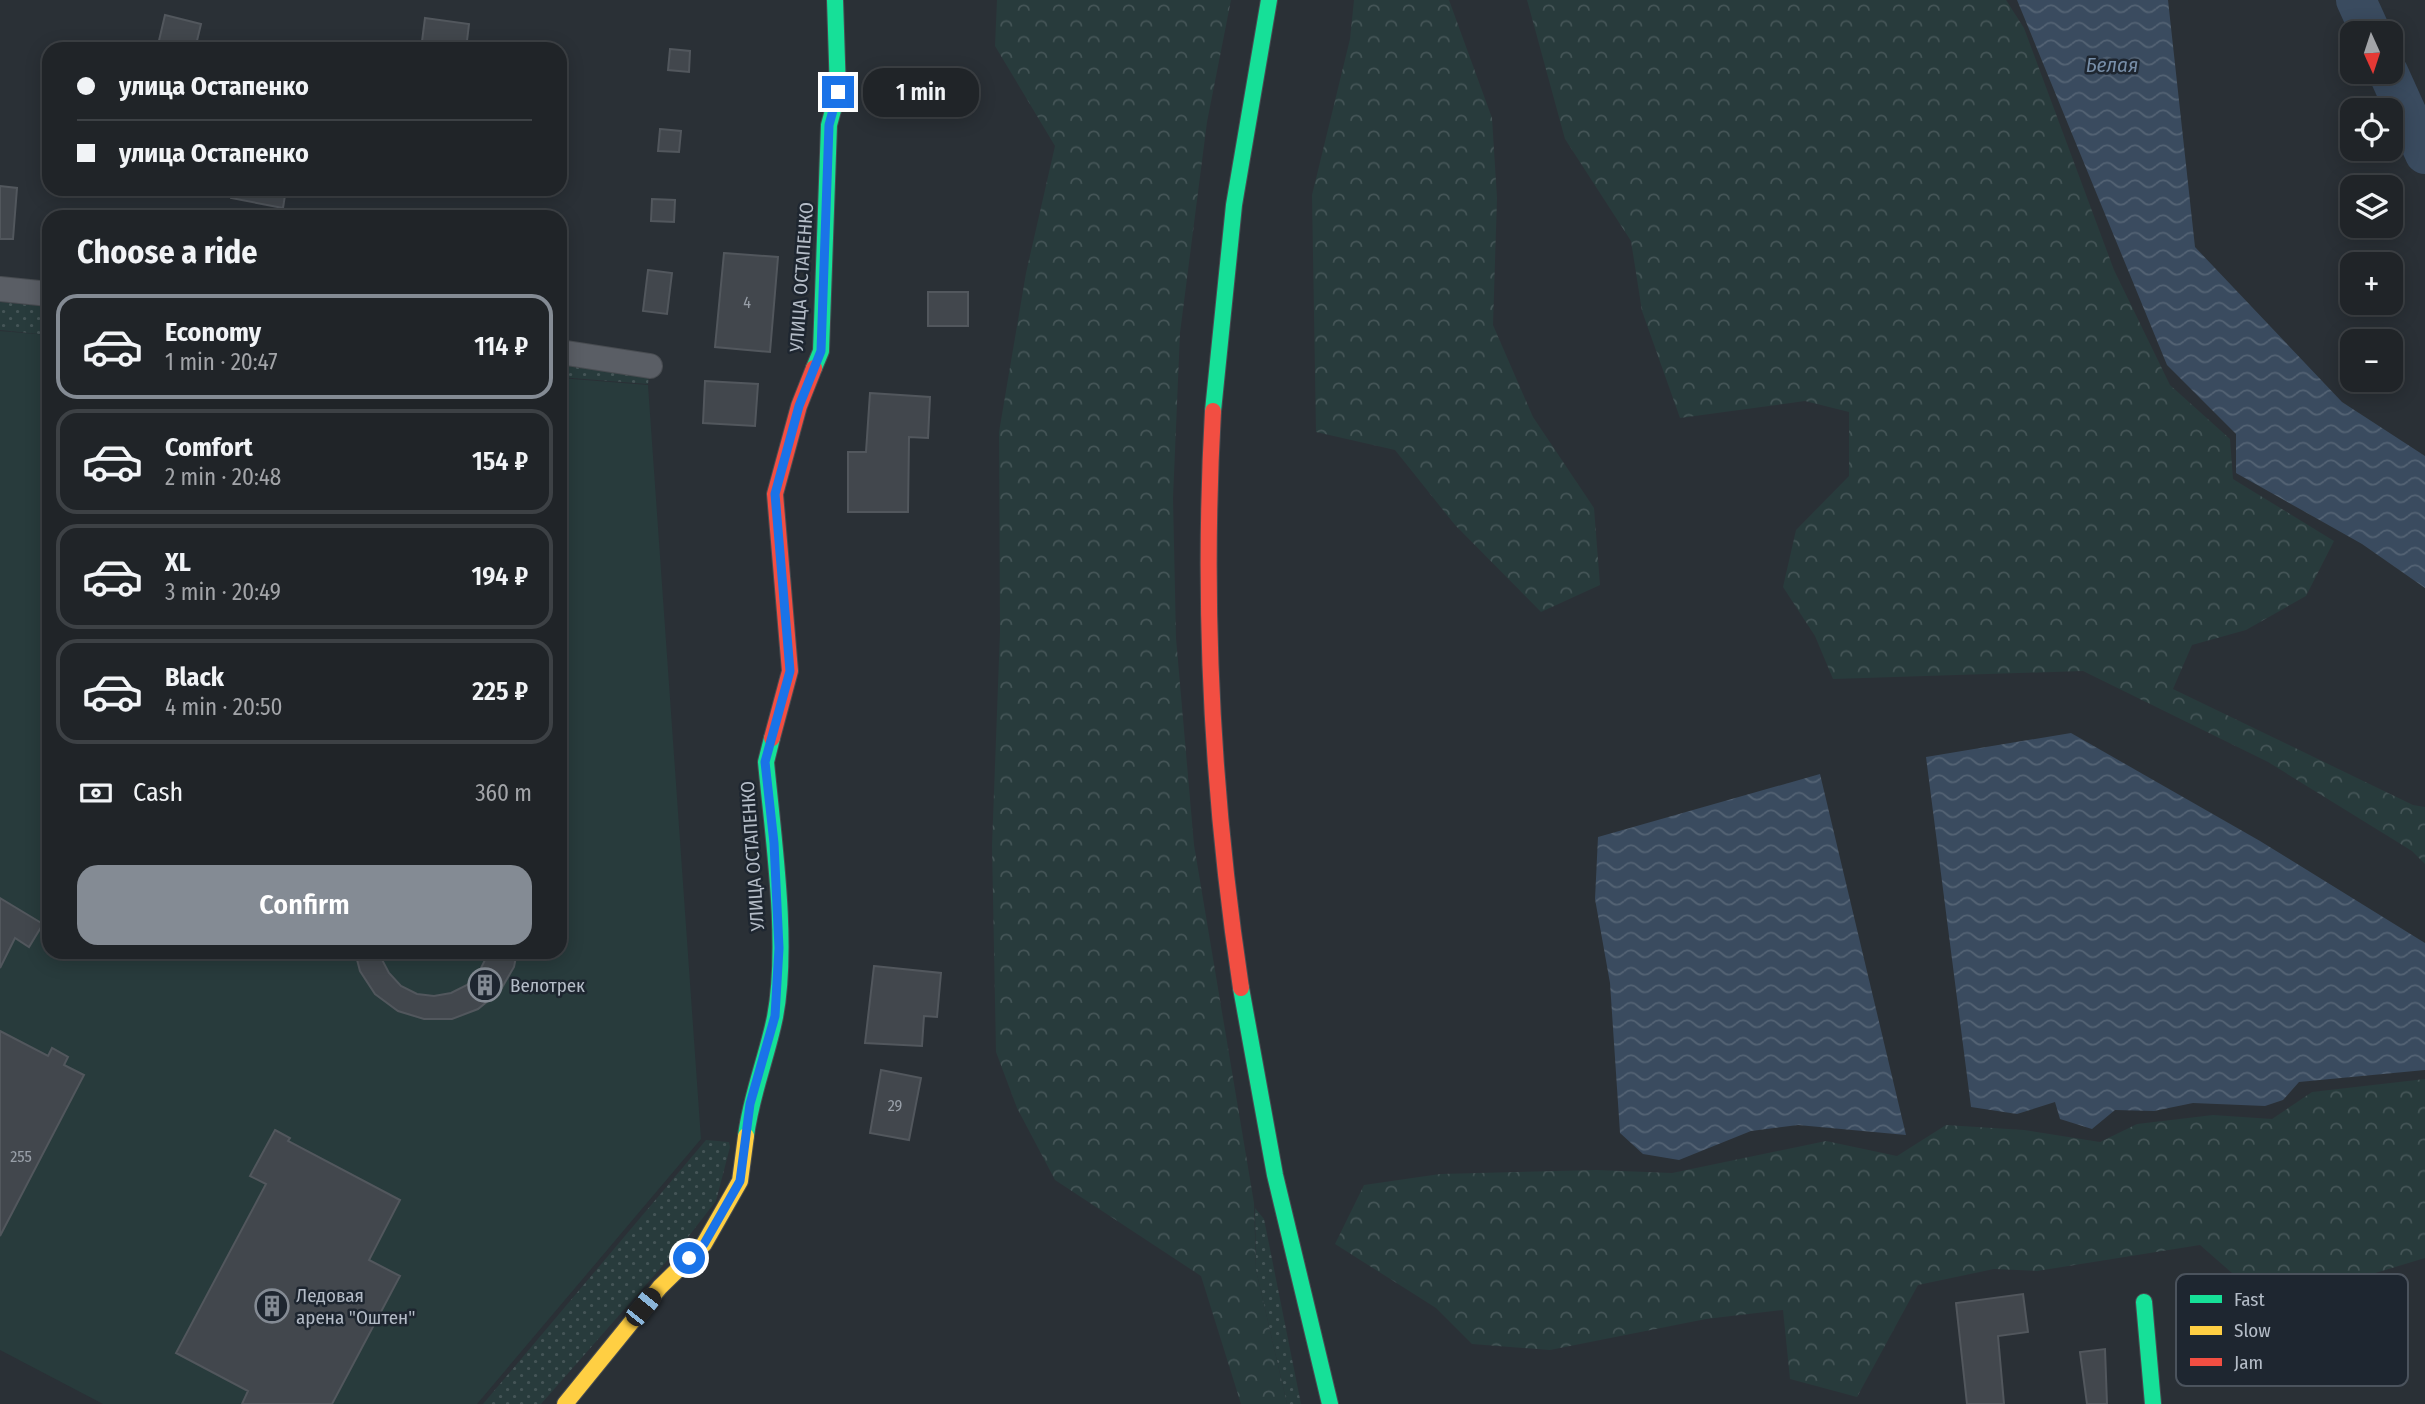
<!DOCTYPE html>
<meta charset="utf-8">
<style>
:root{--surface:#202428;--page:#282c30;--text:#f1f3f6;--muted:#a2a4a8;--line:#3d4145;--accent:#848b94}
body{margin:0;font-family:"Fira Sans Condensed",sans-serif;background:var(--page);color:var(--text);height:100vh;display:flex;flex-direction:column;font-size:26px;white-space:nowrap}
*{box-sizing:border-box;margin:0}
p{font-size:23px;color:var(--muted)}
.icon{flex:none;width:38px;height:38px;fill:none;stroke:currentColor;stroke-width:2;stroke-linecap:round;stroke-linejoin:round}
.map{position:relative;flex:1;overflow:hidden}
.panel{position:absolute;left:42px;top:210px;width:525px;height:749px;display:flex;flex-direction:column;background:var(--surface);border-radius:21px;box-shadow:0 4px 18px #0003,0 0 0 2px var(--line)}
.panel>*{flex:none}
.banner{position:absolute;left:42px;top:42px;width:525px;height:154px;border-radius:21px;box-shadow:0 4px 18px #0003,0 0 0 2px var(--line);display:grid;align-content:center;height:154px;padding:0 35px;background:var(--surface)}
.needle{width:46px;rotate:177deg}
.controls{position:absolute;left:2340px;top:21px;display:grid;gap:14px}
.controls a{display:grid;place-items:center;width:63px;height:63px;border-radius:14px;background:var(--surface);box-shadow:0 4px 18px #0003,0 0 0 2px var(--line);font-size:35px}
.end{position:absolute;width:32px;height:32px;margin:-16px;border:9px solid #1a73e8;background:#fff;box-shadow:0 0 0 4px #fff}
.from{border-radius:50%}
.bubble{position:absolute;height:49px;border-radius:21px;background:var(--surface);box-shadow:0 4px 18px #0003,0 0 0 2px var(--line);font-size:23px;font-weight:600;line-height:49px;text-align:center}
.car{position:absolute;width:21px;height:42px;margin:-21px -10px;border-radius:9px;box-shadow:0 0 5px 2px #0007;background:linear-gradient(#222 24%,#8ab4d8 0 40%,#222 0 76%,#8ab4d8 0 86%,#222 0)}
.banner b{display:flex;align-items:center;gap:24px;height:66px;font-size:26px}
.banner b+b{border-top:2px solid var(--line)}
.banner i{width:18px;height:18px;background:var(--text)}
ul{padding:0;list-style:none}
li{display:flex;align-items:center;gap:21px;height:105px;margin:0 14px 10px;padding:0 21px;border:4px solid var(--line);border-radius:21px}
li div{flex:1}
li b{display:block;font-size:26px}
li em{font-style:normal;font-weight:600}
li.on{border-color:var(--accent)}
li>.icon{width:63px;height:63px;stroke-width:1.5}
h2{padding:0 35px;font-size:32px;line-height:84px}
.pay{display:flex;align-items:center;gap:18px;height:77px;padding:0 35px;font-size:26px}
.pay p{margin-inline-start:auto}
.action{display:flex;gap:14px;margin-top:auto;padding:14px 35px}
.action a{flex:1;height:80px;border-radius:21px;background:var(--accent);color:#fff;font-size:28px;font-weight:600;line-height:80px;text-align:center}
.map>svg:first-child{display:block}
.grass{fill:url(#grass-dots)}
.forest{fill:url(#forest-crowns)}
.pitch{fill:#283b3c}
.water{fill:url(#water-waves)}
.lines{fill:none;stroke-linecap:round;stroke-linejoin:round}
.river{stroke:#3a4b5f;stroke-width:40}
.building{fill:#42474d;stroke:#52575d;stroke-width:2}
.street-casing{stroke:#484c51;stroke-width:26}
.fast-casing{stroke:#484c51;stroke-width:18}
.slow-casing{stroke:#484c51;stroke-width:18}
.jam-casing{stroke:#484c51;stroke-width:18}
.street{stroke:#5a5e65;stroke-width:24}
.fast{stroke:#16e098;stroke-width:16}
.slow{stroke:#ffcf43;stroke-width:16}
.jam{stroke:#f24e42;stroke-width:16}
.route{stroke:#1a73e8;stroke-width:9}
.labels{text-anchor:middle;stroke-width:5;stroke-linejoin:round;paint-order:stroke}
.number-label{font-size:16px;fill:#989fa8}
.street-label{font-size:19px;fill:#b4bcc7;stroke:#1e2630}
.poi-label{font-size:19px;fill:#b4bcc7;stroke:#1e2630;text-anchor:start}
.water-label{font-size:21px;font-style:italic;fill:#778ea8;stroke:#1e2630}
.key{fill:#1e2630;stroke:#4b535d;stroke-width:2}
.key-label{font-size:19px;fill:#b4bcc7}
</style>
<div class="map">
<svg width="2425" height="1404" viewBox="0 0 2425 1404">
<defs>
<pattern id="grass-dots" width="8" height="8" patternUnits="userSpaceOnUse" patternTransform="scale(1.75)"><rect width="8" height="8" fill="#283b3c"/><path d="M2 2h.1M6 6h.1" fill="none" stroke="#455557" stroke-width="1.8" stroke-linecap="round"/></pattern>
<pattern id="forest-crowns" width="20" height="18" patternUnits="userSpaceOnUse" patternTransform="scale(1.75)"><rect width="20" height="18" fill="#283b3c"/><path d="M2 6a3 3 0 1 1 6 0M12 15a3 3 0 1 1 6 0" fill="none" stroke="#455557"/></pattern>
<pattern id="water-waves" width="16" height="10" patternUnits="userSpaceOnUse" patternTransform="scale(1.75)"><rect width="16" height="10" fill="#3a4b5f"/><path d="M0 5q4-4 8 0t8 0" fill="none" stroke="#546374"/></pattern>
</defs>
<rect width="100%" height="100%" fill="#2a3036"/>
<!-- grass -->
<path class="grass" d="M0,302L49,307V335L0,330Z
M560,354L650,367L648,384L560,377Z
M706,1140L729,1142L730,1147L716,1201L688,1237L541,1404H483Z
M1255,1208L1264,1219L1301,1404H1287L1256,1270Z"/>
<!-- forest -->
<path class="forest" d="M997,0H1231L1207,122L1180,333L1173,498L1176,638L1194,845L1254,1203L1256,1270L1287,1404H1241L1201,1276L1055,1180L1017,1108L996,1052L992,846L1000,632L999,432L1026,273L1055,146L995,46Z
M1354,0H1449L1492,118L1497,198L1493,325L1533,417L1594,508L1600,585L1541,612L1455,525L1395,450L1316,432L1312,195L1350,39Z
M1527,0H2006L2024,28L2114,270L2170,385L2230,439L2233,479L2334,541L2306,596L2246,630L2192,645L2173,689L2413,805L2425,807V864L2412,851L2268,762L2083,671L1833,679L1815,636L1783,587L1796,530L1849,476V412L1805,401L1680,418L1642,311L1631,241L1565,139Z
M2425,1079V1258L2349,1281L2240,1280L2200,1245L2037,1271L1994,1269L1918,1285L1857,1397L1790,1379L1783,1310L1706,1319L1550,1350L1472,1344L1436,1308L1335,1244L1364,1185L1440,1174L1597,1170L1672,1173L1826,1141L1897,1156L1946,1125L2024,1130L2100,1142L2137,1124L2213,1115L2272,1119L2312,1092Z"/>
<!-- pitch -->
<path class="pitch" d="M0,331L49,335V952H560V378L648,385L701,1139L477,1404H103L0,1350Z"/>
<!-- water -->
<path class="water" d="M2017,0H2168L2195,247L2342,402L2425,456V588L2362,544L2236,473V434L2167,365Z
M2071,733L2260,841L2425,943V1070L2299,1082L2283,1100L2265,1106L2193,1103L2154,1111L2115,1110L2092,1129L2060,1119L2055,1102L2017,1114L1971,1107L1926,757Z
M1820,774L1906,1135L1798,1125L1751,1131L1679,1160L1643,1154L1620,1133L1610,983L1595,899L1598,837Z"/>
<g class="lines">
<!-- river -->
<path class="river" d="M2356,0L2371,33
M2388,72L2425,154"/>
</g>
<!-- building -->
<path class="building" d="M165,15L201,24L195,49H157Z
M425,18L469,24L466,49H421Z
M670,49L690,51L689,72L668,70Z
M660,129L681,131L679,152L658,151Z
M0,186L17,188L13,239H0Z
M231,189H286L283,208L231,198Z
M652,199L675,200L674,222L651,221Z
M724,253L778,257L770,352L715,347Z
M648,270L672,273L667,314L643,311Z
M928,292H968V326H928Z
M705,381L758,384L755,426L703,423Z
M870,393L930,397L928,438L909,437L908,512H848V452H866Z
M0,898L43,924L29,947L15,938L0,968Z
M355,952H378L389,973L401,986L417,994L434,996L451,993L467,985L479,972L489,952H517L514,967L500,991L478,1009L452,1019H424L398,1011L375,994L360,971Z
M874,966L941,973L937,1017L924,1016L922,1046L865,1043Z
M0,1031L48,1056L52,1048L68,1057L64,1065L84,1075L0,1236Z
M881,1070L921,1078L909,1140L870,1133Z
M275,1130L290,1138L288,1141L400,1200L369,1260L400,1276L332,1404H242L248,1391L176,1353L266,1184L250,1176Z
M2023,1294L2028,1332L1998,1336L2004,1404H1967L1956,1303Z
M2105,1349L2107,1404H2087L2080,1352Z"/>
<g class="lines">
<defs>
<path id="street" d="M0,289L49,294
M560,352L650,366"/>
<path id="fast" d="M814,368L821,351L829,125L838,92L835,0
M1213,411L1234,205L1269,0
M1241,988L1275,1175L1330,1404
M746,1136C751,1095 767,1057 775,1017C789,944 773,836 766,762L772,738
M2144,1302L2153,1404"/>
<path id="slow" d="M565,1404L660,1287L704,1244L740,1181L746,1136"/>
<path id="jam" d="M1213,411C1202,605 1212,797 1241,988
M772,738L790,671L775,494L799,406L814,368"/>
</defs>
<!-- street casing -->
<use href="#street" class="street-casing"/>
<!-- fast casing -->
<use href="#fast" class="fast-casing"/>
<!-- slow casing -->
<use href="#slow" class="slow-casing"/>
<!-- jam casing -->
<use href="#jam" class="jam-casing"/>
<!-- street -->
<use href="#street" class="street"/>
<!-- fast -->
<use href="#fast" class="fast"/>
<!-- slow -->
<use href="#slow" class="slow"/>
<!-- jam -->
<use href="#jam" class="jam"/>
</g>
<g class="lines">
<!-- route -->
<path class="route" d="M689,1258L704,1244L740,1181L750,1104L775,1016L779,948L774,843L765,762L790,671L775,494L799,406L821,351L829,125L838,92"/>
</g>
<!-- icons -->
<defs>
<symbol id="building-ring" viewBox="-11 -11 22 22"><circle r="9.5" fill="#1e2630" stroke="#848b94" stroke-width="1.5"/><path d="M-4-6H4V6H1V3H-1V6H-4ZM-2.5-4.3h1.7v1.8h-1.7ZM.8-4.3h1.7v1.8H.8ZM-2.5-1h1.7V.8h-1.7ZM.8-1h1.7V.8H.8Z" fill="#848b94"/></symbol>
</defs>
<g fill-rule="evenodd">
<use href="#building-ring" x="466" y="966" width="38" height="38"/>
<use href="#building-ring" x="253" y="1287" width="38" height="38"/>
</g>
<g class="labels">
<!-- number labels -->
<g class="number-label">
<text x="747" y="308">4</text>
<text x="895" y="1111">29</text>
<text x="21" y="1162">255</text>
</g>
<!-- street labels -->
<g class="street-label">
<text transform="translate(801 277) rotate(-86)" y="7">УЛИЦА ОСТАПЕНКО</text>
<text transform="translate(752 856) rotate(-94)" y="7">УЛИЦА ОСТАПЕНКО</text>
</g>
<!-- poi labels -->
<g class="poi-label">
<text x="510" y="992">Велотрек</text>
<text x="296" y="1302">Ледовая<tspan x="296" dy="22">арена "Оштен"</tspan></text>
</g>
<!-- water labels -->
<g class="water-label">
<text x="2112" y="72">Белая</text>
</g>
</g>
<!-- legend -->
<rect x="2176" y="1274" width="232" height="112" rx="10" class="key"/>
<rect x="2190" y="1295" width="32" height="8" fill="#16e098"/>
<rect x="2190" y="1326" width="32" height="9" fill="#ffcf43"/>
<rect x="2190" y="1358" width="32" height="8" fill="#f24e42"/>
<g class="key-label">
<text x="2234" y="1306">Fast</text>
<text x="2234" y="1337">Slow</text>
<text x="2234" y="1369">Jam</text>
</g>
</svg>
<div class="controls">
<a><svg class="needle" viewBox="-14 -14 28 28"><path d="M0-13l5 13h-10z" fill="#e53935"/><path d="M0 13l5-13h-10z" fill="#a2a4a8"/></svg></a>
<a><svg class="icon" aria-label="locate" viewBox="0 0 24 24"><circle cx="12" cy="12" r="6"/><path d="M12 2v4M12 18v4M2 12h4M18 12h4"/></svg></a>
<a><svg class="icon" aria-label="layers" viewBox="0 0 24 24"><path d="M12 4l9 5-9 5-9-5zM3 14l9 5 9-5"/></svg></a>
<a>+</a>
<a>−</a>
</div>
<i class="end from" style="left:689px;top:1258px"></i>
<i class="end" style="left:838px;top:92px"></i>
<div class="bubble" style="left:863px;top:68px;width:116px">1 min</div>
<i class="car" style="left:643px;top:1307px;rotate:39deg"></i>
<div class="banner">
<b><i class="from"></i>улица Остапенко</b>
<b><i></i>улица Остапенко</b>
</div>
<section class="panel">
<h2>Choose a ride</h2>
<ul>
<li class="on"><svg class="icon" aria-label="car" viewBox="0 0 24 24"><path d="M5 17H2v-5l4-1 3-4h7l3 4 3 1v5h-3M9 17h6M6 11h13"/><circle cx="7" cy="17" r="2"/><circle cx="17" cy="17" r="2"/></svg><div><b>Economy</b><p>1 min · 20:47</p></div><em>114 ₽</em></li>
<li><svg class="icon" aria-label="car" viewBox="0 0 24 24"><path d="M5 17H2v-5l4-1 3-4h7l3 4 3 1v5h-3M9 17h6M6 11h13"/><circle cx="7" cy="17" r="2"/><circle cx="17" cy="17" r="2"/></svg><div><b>Comfort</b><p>2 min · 20:48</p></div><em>154 ₽</em></li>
<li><svg class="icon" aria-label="car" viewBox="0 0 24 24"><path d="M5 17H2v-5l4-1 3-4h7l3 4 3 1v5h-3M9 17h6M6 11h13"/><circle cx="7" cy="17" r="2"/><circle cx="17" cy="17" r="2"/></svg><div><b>XL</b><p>3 min · 20:49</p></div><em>194 ₽</em></li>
<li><svg class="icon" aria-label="car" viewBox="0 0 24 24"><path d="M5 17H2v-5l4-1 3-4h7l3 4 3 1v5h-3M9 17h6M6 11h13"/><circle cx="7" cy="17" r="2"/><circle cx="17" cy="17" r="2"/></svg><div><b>Black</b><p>4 min · 20:50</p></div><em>225 ₽</em></li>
</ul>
<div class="pay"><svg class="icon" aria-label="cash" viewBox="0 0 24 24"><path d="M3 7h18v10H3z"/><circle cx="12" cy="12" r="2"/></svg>Cash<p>360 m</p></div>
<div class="action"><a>Confirm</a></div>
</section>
</div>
